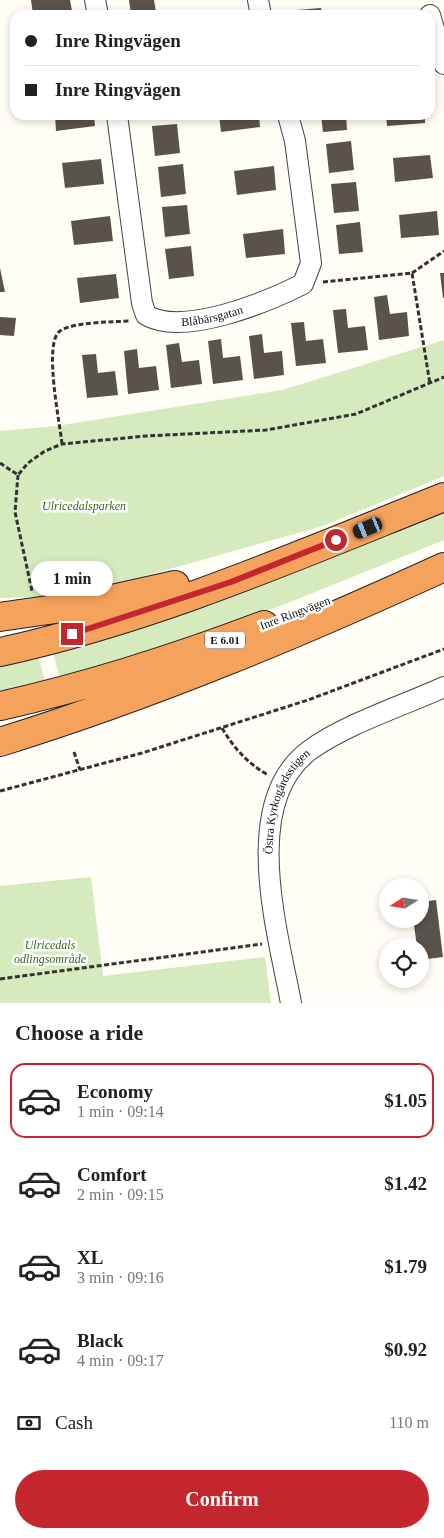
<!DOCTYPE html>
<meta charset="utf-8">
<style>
:root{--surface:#fff;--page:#f2f2f2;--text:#222;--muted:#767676;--line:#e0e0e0;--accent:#c4262e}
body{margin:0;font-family:"Times New Roman",serif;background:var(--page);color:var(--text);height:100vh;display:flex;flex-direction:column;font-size:19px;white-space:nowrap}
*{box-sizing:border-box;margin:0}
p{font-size:16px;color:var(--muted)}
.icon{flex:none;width:28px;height:28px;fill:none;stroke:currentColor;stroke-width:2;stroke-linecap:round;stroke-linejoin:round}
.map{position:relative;height:1003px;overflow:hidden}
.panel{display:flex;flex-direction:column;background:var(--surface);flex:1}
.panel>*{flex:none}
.hud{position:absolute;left:10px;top:10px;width:425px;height:110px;border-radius:15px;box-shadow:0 2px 8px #0003;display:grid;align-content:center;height:110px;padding:0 15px;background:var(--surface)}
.needle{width:32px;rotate:258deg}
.buttons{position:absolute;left:379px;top:878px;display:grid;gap:10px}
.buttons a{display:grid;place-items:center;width:50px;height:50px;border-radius:50%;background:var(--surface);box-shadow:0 2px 8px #0003;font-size:25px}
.end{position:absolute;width:22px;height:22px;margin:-11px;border:6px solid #c4262e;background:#fff;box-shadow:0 0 0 2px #fff}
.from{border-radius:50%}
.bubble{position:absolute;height:35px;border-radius:18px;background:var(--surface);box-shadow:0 2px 8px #0003;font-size:16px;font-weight:800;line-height:35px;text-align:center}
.car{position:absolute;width:15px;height:30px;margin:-15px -8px;border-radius:6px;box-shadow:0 0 4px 1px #0007;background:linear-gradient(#222 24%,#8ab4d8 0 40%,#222 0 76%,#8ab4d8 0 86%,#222 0)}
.hud b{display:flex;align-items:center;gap:18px;height:48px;font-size:19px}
.hud b+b{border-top:1px solid var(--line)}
.hud i{width:12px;height:12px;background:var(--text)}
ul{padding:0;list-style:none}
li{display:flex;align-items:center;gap:15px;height:75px;margin:0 10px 8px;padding:0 5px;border:2px solid transparent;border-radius:15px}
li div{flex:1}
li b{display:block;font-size:19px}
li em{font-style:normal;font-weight:800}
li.current{border-color:var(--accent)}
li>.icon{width:45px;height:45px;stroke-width:1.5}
h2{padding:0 15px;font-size:22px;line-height:60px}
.pay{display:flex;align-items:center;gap:12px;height:55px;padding:0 15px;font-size:19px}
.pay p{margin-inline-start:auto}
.primary-button{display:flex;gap:10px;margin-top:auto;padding:10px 15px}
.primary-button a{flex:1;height:58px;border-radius:30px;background:var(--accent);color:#fff;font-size:20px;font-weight:800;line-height:58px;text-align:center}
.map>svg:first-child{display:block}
.green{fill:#d5ebbd}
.building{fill:#5a524d}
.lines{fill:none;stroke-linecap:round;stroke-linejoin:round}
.minor-casing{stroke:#444;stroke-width:22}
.highway-casing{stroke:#222;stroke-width:30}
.path{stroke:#333;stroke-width:3;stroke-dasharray:5 2.5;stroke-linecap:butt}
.minor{stroke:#fff;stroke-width:20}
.highway{stroke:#f5a25d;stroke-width:28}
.route{stroke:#c4262e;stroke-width:6}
.labels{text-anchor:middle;stroke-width:5;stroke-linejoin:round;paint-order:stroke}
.shield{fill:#fff;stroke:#585858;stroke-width:1}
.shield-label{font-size:11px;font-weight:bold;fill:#111}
.street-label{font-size:12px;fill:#111;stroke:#fff}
.park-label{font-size:12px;font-style:italic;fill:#2f6b1f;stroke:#fff}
</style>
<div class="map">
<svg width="444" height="1003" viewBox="0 0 444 1003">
<rect width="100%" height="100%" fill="#fffdf5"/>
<!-- green -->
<path class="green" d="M444,340V476L323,526L73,596L0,598V431L56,426L282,390Z
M444,511V540L283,605L179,642L60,679L53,653L175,616L337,556Z
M38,655L45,681L0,692V663Z
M91,877L103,976L265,957L271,1003H0V886Z"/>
<!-- building -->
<path class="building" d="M31,0H70L72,11L33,15Z
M129,0H154L156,12L131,15Z
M321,8L322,15H297V10Z
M55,115H94L95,126L56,131Z
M219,115H259L260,127L221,132Z
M321,115H346L347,130L323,132Z
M386,115H425V123L387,126Z
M177,124L180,153L155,156L152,126Z
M351,141L354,170L329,173L326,144Z
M430,155L433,178L395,182L393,158Z
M101,159L104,184L65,188L62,163Z
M183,164L186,194L161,197L158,167Z
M274,166L276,190L237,195L234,171Z
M356,182L359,211L334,213L331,184Z
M187,205L190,234L165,237L162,207Z
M437,211L439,235L401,238L399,215Z
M110,216L113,241L74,245L71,221Z
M360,222L363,252L339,254L336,225Z
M283,229L285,254L246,258L243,234Z
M191,246L194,276L169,279L165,249Z
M0,268L5,292H0Z
M440,273H444V298H443Z
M116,274L119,298L80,303L77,278Z
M387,295L390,314L407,312L409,336L379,340L374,297Z
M346,309L348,328L365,326L368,350L338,353L333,310Z
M0,317L16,318L14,336L0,335Z
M304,322L306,341L323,339L326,363L296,366L291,323Z
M262,334L264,353L282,351L284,375L254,379L249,336Z
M221,339L223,358L240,356L243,380L213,384L208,341Z
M179,343L182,362L199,360L202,384L171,388L166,345Z
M137,349L139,368L156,366L159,390L128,394L124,351Z
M96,354L98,373L115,371L118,395L87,398L82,355Z
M436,900L443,957L420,960V946H417L413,919H420V902Z"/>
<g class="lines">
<defs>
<g id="minor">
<path d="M95,0L98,15"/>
<path d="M258,0L261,15"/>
<path d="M430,15L444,64"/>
<path id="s1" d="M117,115L142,303L146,315C183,337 267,302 303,284L311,263L295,141L288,115"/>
<path id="s2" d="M291,1003C278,932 239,802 310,750C346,724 402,706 444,687"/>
</g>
<path id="highway" d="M0,617L90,604L175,585
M0,652C153,619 299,555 444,497
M0,706C90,686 177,658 264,625
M0,742C152,695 300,633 444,567"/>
</defs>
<!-- minor casing -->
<use href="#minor" class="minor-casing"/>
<!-- highway casing -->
<use href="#highway" class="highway-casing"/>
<!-- path -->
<path class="path" d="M412,273L444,251
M323,282L412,273L430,384
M62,444C60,423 43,343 60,331C73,322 112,322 129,321
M0,463L18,475L28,463L45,451L62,444L146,436L266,430L356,414L444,377
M18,475L15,512L32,591
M222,728C234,748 247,763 268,775
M74,752L80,770
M0,791L142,753L308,700L444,649
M0,979L262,944"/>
<!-- minor -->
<use href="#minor" class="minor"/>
<!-- highway -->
<use href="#highway" class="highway"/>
</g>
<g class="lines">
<!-- route -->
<path class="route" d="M72,634L231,582L336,540"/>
</g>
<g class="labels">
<!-- shield labels -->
<rect class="shield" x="205" y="631.5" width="40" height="17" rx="4"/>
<g class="shield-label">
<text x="225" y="644">E 6.01</text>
</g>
<!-- street labels -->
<g class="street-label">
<text dy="4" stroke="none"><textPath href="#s1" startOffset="270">Blåbärsgatan</textPath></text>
<text transform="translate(295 613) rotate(-21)" y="4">Inre Ringvägen</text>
<text dy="4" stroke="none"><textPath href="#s2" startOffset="208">Östra Kyrkogårdsstigen</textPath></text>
</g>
<!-- park labels -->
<g class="park-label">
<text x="84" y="510">Ulricedalsparken</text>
<text x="50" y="949">Ulricedals<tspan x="50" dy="14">odlingsområde</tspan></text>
</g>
</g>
</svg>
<div class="buttons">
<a><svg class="needle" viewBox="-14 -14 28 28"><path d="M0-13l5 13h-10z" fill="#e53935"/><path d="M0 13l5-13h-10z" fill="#767676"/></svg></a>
<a><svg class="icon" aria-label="locate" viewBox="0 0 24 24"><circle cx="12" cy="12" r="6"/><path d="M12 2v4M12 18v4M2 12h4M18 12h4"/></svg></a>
</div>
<i class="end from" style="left:336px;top:540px"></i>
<i class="end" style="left:72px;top:634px"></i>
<div class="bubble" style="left:31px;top:561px;width:82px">1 min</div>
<i class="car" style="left:368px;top:528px;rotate:248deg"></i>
<div class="hud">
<b><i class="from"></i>Inre Ringvägen</b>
<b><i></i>Inre Ringvägen</b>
</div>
</div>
<section class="panel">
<h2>Choose a ride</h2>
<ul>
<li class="current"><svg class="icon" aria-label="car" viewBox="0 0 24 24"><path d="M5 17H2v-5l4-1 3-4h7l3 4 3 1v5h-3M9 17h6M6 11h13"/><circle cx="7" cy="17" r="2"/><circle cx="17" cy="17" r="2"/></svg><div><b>Economy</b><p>1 min · 09:14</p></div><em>$1.05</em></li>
<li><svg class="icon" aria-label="car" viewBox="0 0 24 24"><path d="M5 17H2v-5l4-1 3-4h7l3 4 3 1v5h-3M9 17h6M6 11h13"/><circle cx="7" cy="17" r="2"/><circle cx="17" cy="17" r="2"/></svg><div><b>Comfort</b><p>2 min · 09:15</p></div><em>$1.42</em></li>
<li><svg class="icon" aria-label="car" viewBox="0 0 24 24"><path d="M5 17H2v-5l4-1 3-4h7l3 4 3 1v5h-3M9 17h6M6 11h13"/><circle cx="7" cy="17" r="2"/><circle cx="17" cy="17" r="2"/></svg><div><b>XL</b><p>3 min · 09:16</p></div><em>$1.79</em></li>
<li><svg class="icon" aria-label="car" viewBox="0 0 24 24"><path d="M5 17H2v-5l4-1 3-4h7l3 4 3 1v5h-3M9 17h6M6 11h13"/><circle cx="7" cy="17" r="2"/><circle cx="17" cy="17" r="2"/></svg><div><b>Black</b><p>4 min · 09:17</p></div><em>$0.92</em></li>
</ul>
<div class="pay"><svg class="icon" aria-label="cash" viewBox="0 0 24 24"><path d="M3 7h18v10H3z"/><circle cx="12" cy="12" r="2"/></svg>Cash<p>110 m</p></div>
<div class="primary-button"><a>Confirm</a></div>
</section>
